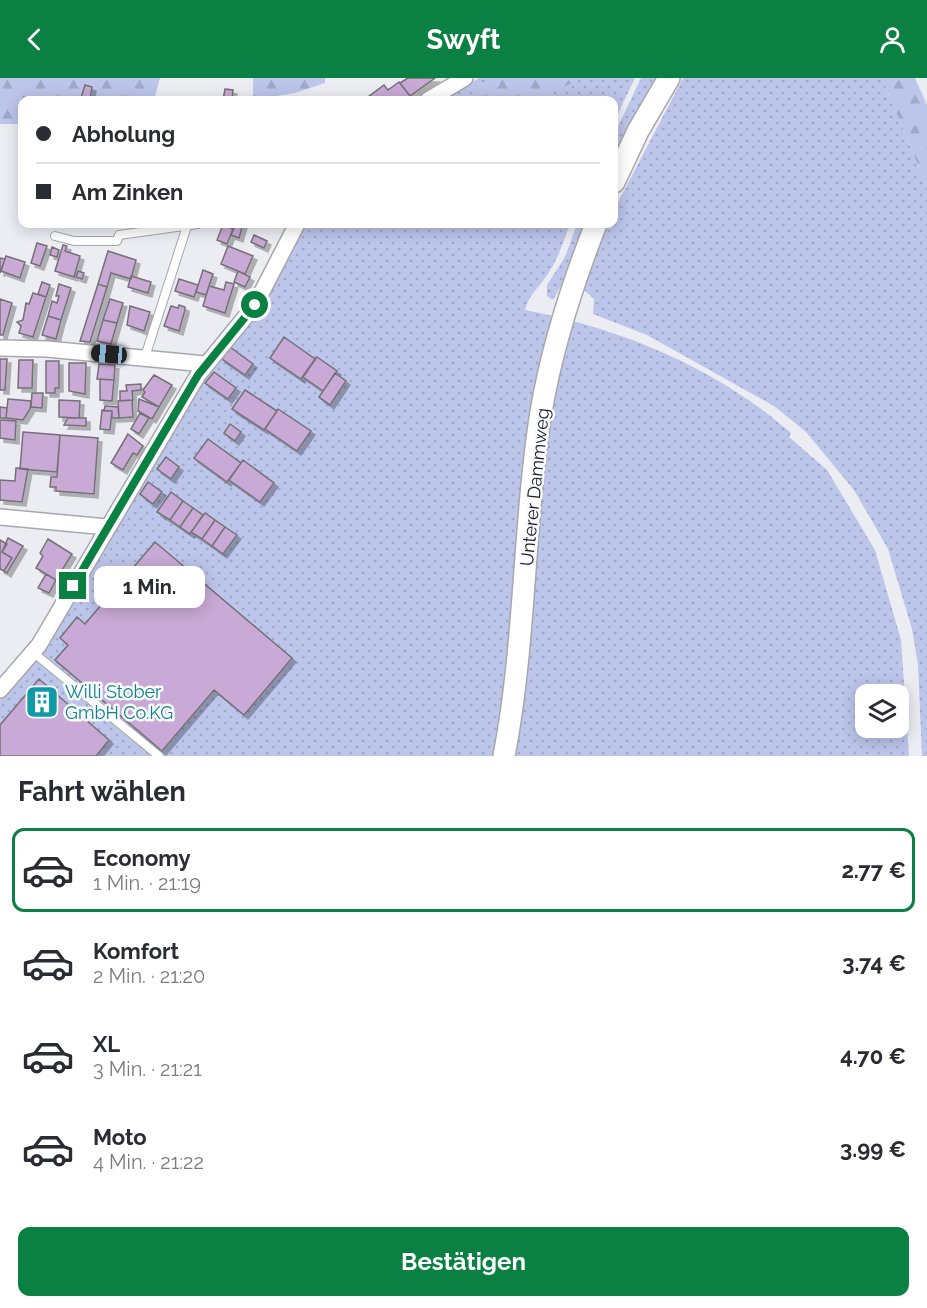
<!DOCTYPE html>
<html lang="de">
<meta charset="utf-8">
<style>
:root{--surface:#fff;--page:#f2f2f3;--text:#2b2b33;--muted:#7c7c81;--line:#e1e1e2;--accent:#0b8043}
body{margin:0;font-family:Raleway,sans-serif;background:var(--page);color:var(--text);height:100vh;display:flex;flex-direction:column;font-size:22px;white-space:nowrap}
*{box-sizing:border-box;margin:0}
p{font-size:20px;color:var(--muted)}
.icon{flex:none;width:33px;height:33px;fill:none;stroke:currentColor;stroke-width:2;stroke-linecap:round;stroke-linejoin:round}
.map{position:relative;height:678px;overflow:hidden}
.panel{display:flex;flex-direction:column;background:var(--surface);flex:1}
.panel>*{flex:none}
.banner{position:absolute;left:18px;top:18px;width:600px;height:132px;border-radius:12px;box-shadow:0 3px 15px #0003;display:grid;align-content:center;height:132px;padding:0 18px;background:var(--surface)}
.tools{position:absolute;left:855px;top:606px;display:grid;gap:12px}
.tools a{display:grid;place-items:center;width:54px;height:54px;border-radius:12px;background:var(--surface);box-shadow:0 3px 15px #0003;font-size:30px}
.end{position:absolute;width:27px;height:27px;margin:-14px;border:8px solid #0b8043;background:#fff;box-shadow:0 0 0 3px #fff}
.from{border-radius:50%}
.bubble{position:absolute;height:42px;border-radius:12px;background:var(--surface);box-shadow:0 3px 15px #0003;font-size:20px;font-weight:700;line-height:42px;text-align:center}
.car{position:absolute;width:18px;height:36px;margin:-18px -9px;border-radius:8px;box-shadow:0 0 4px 2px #0007;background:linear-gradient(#222 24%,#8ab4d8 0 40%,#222 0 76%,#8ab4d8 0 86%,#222 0)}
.banner b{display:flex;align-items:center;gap:21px;height:57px;font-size:22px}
.banner b+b{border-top:2px solid var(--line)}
.banner i{width:15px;height:15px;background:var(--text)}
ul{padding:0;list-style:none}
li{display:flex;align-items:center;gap:18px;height:84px;margin:0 12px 9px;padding:0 6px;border:3px solid transparent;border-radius:12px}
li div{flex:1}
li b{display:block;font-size:22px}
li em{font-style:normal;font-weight:700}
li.on{border-color:var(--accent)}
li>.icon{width:54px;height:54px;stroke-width:1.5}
h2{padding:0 18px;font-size:27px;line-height:72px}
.button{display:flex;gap:12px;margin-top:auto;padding:12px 18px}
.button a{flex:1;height:69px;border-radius:12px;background:var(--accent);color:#fff;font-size:24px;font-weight:700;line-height:69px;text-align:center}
header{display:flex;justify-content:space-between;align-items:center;height:78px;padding:0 18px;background:var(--accent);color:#fff;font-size:27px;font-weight:700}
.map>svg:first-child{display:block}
.grass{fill:url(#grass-dots);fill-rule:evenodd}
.forest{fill:url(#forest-firs)}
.building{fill:#c9a9d5;stroke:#747176;stroke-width:1.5;filter:url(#shadow)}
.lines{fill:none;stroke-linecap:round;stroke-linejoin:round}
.lane-casing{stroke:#a7a8ad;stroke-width:10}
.street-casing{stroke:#a7a8ad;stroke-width:18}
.secondary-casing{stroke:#a7a8ad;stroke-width:24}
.lane{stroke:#fff;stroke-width:8}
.street{stroke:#fff;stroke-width:15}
.secondary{stroke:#fff;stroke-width:21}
.route{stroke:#0b8043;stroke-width:8}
.labels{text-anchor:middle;stroke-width:5;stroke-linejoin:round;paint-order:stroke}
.street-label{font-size:18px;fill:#212123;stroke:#f9fbff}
.culture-label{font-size:18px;fill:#0d838f;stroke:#f9fbff;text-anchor:start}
</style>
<header><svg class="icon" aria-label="back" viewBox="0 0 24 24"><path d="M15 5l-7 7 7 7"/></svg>Swyft<svg class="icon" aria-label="person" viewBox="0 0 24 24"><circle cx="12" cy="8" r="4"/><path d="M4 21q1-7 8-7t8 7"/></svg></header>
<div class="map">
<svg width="927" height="678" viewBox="0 0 927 678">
<defs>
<pattern id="grass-dots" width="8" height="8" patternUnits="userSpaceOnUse" patternTransform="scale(1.5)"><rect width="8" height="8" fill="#bcc5ea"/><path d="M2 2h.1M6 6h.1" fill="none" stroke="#a1a9c8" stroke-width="1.8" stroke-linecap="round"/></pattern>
<pattern id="forest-firs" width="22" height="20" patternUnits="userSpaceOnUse" patternTransform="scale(1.5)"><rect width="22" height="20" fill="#bcc5ea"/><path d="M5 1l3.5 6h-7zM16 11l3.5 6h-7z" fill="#a1a9c8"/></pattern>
<filter id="shadow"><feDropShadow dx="4" dy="4" stdDeviation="0" flood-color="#0004"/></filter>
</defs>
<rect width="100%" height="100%" fill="#ecedf3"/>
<!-- grass -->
<path class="grass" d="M479,0H635L614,44V22H442Z
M641,0H656L614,82V57Z
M683,0H882L927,109V678H922L918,587L912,551L888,471L854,412L806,354L774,328L647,257L593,236L594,221L583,211L608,146H614V132Z
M303,146H570C564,162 559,179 549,194C541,208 528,217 525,232C620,250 717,290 791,355L789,359L827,392L875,472L901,562L909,678H0V621L31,587L202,302ZM866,616H898V650H866Z
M577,146H588L569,194L553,222L547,218V207L565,179Z"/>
<!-- forest -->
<path class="forest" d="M0,0H160L154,22H22V46H0Z
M253,0H325V5L295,15L253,22Z
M492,0H584L534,22H482L475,9Z
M882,0H915L927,27V109Z"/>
<!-- building -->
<path class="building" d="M408,0H435L410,18L400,5Z
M399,4L410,18L404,22H370L368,19L384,7L388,12Z
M85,7L92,9L90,22L81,20Z
M225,11L233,12L232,22H223Z
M243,146L239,160L231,157L235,148L230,146Z
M223,147L233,151L227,166L217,162Z
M254,157L267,163L264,170L251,164Z
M37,165L47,168L40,188L31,185Z
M63,167L67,168L65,173L80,178L74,199L55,193Z
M228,168L253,178L245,196L221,186Z
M52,169L59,172L57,179L50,177Z
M108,173L136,182L131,201L111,195L107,209L98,206Z
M6,178L25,184L20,200L1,193Z
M0,180L5,181L0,195Z
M203,192L213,196L206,217L196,214Z
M78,193L84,195L82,201L76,199Z
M238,193L250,199L245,209L234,204Z
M131,198L151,204L148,215L128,209Z
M179,201L198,207L194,219L175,213Z
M42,204L50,207L46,219L38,216Z
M226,204L234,206L225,235L203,228L209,208L224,212Z
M59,206L71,210L61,242L48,238L52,223L57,225L59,218H56Z
M98,206L107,209L90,264L80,263Z
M33,215L46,219L33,259L19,255L21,248L17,244L23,242L26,225L29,226Z
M0,221L12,225L3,257H0Z
M110,221L123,225L117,245L103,242Z
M179,227L185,229V232L179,253L164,248L171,228L178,230Z
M130,228L150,234L144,253L127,247Z
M48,238L61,242L56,261L42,257Z
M103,242L117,245L111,266L97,263Z
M284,259L315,281L301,301L270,280Z
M230,269L253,286L245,297L222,281Z
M317,279L337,293L323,313L303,299Z
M0,281H7L5,312H0Z
M19,282H33L32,310H18Z
M46,283H59V310H55V315H46Z
M69,285H86L85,316L69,313Z
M99,286L115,287L114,302L97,301Z
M214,294L236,310L228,321L205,305Z
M335,295L346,303L330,327L319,319Z
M154,297L172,307L159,329L142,319L145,314L143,312Z
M100,301L114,302L112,323L100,322Z
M141,306V312L132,313L133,322L120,323V313H127L126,307Z
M245,312L277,333L264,352L232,331Z
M32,315H43L42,330L31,329Z
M8,321L31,323L30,331L23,342L6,340Z
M139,321L159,329L152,341L138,333Z
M59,322L80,323L79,340L59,339Z
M132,322L133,339L119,340L118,323Z
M105,328L118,329L119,340H112V333H104Z
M0,329L7,330L6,340H0Z
M278,331L311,353L297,373L265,351Z
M102,332L112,333L110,352L100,351Z
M140,335L149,340L139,356L131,351Z
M68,340H86V348L64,347Z
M0,342L16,343L15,362L0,360Z
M230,346L241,354L235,363L224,355Z
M23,354L60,357L57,394L20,391Z
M128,356L143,368L137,377L133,375L123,392L111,385Z
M60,357L98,360L94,416L56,413V409H50L51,399H57Z
M208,361L241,385L227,404L194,380Z
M166,379L179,389L171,401L157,391Z
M243,382L274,405L260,424L229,402Z
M16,390L28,391L22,424L0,422V402L15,403Z
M148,404L162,414L153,426L140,416Z
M171,414L183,423L170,442L157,434Z
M183,423L193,430L180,449L170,442Z
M193,430L203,437L190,456L180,449Z
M205,435L215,442L202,461L191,454Z
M215,442L225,449L212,468L202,461Z
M225,449L237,457L223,476L212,468Z
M8,460L23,468L7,495L4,493L12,480L2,474Z
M48,461L72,476L56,502L36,490L43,478L40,475Z
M0,462L7,466L2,474L12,480L4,493L0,491Z
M155,464L292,580L244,637L214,612L162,673L55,582L68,567L60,560L77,539L85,546Z
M46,496L56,502L49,515L38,510Z
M39,601L109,662L96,678H0V647Z"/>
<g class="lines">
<defs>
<path id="lane" d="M55,158L74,163H117L119,157L198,146
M145,279L187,148
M34,575L159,678"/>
<path id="street" d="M428,22L465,0
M0,270L47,271L205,286
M0,439L107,449
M0,612L39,567L198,297L255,227L297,146"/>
<path id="secondary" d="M614,104L638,53L669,0
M504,678C526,564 523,448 541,334C552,269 572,207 596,146"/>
</defs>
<!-- lane casing -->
<use href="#lane" class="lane-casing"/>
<!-- street casing -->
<use href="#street" class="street-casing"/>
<!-- secondary casing -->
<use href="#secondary" class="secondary-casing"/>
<!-- lane -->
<use href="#lane" class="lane"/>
<!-- street -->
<use href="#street" class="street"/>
<!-- secondary -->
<use href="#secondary" class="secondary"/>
</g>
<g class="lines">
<!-- route -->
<path class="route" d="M73,508L198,297L255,227"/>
</g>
<!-- icons -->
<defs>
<symbol id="building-square" viewBox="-11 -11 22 22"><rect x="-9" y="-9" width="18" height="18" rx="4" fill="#0f9aa8" stroke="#f9fbff"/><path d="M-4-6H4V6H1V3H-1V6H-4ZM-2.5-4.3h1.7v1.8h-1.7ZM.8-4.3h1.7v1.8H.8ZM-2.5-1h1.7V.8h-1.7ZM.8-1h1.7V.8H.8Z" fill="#fff"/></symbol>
</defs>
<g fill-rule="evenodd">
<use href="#building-square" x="23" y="605" width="38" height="38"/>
</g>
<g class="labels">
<!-- street labels -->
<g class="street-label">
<text transform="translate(535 409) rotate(-84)" y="6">Unterer Dammweg</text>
</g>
<!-- culture labels -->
<g class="culture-label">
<text x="65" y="620">Willi Stober<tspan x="65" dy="21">GmbH Co.KG</tspan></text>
</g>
</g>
</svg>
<div class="tools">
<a><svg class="icon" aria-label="layers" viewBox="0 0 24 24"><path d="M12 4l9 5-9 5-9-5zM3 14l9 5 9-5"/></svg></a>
</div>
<i class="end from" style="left:255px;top:227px"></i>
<i class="end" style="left:73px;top:508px"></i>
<div class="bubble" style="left:94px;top:488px;width:111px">1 Min.</div>
<i class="car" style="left:109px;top:276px;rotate:275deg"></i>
<div class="banner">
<b><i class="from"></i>Abholung</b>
<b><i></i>Am Zinken</b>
</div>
</div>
<section class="panel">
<h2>Fahrt wählen</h2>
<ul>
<li class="on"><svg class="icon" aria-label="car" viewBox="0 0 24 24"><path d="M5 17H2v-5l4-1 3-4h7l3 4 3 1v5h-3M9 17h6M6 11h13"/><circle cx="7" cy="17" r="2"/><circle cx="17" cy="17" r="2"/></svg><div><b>Economy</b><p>1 Min. · 21:19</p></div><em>2.77 €</em></li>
<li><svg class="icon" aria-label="car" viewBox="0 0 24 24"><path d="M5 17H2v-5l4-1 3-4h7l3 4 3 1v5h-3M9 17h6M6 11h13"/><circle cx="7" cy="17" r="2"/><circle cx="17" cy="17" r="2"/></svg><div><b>Komfort</b><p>2 Min. · 21:20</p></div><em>3.74 €</em></li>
<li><svg class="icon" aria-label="car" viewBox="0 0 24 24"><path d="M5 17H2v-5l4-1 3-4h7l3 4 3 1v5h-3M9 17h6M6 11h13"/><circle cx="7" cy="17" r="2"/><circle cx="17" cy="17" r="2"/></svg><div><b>XL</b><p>3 Min. · 21:21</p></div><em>4.70 €</em></li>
<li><svg class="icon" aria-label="car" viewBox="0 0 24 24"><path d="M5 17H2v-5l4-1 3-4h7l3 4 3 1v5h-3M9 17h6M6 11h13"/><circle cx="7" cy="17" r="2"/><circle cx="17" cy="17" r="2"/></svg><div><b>Moto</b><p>4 Min. · 21:22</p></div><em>3.99 €</em></li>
</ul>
<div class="button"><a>Bestätigen</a></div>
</section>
